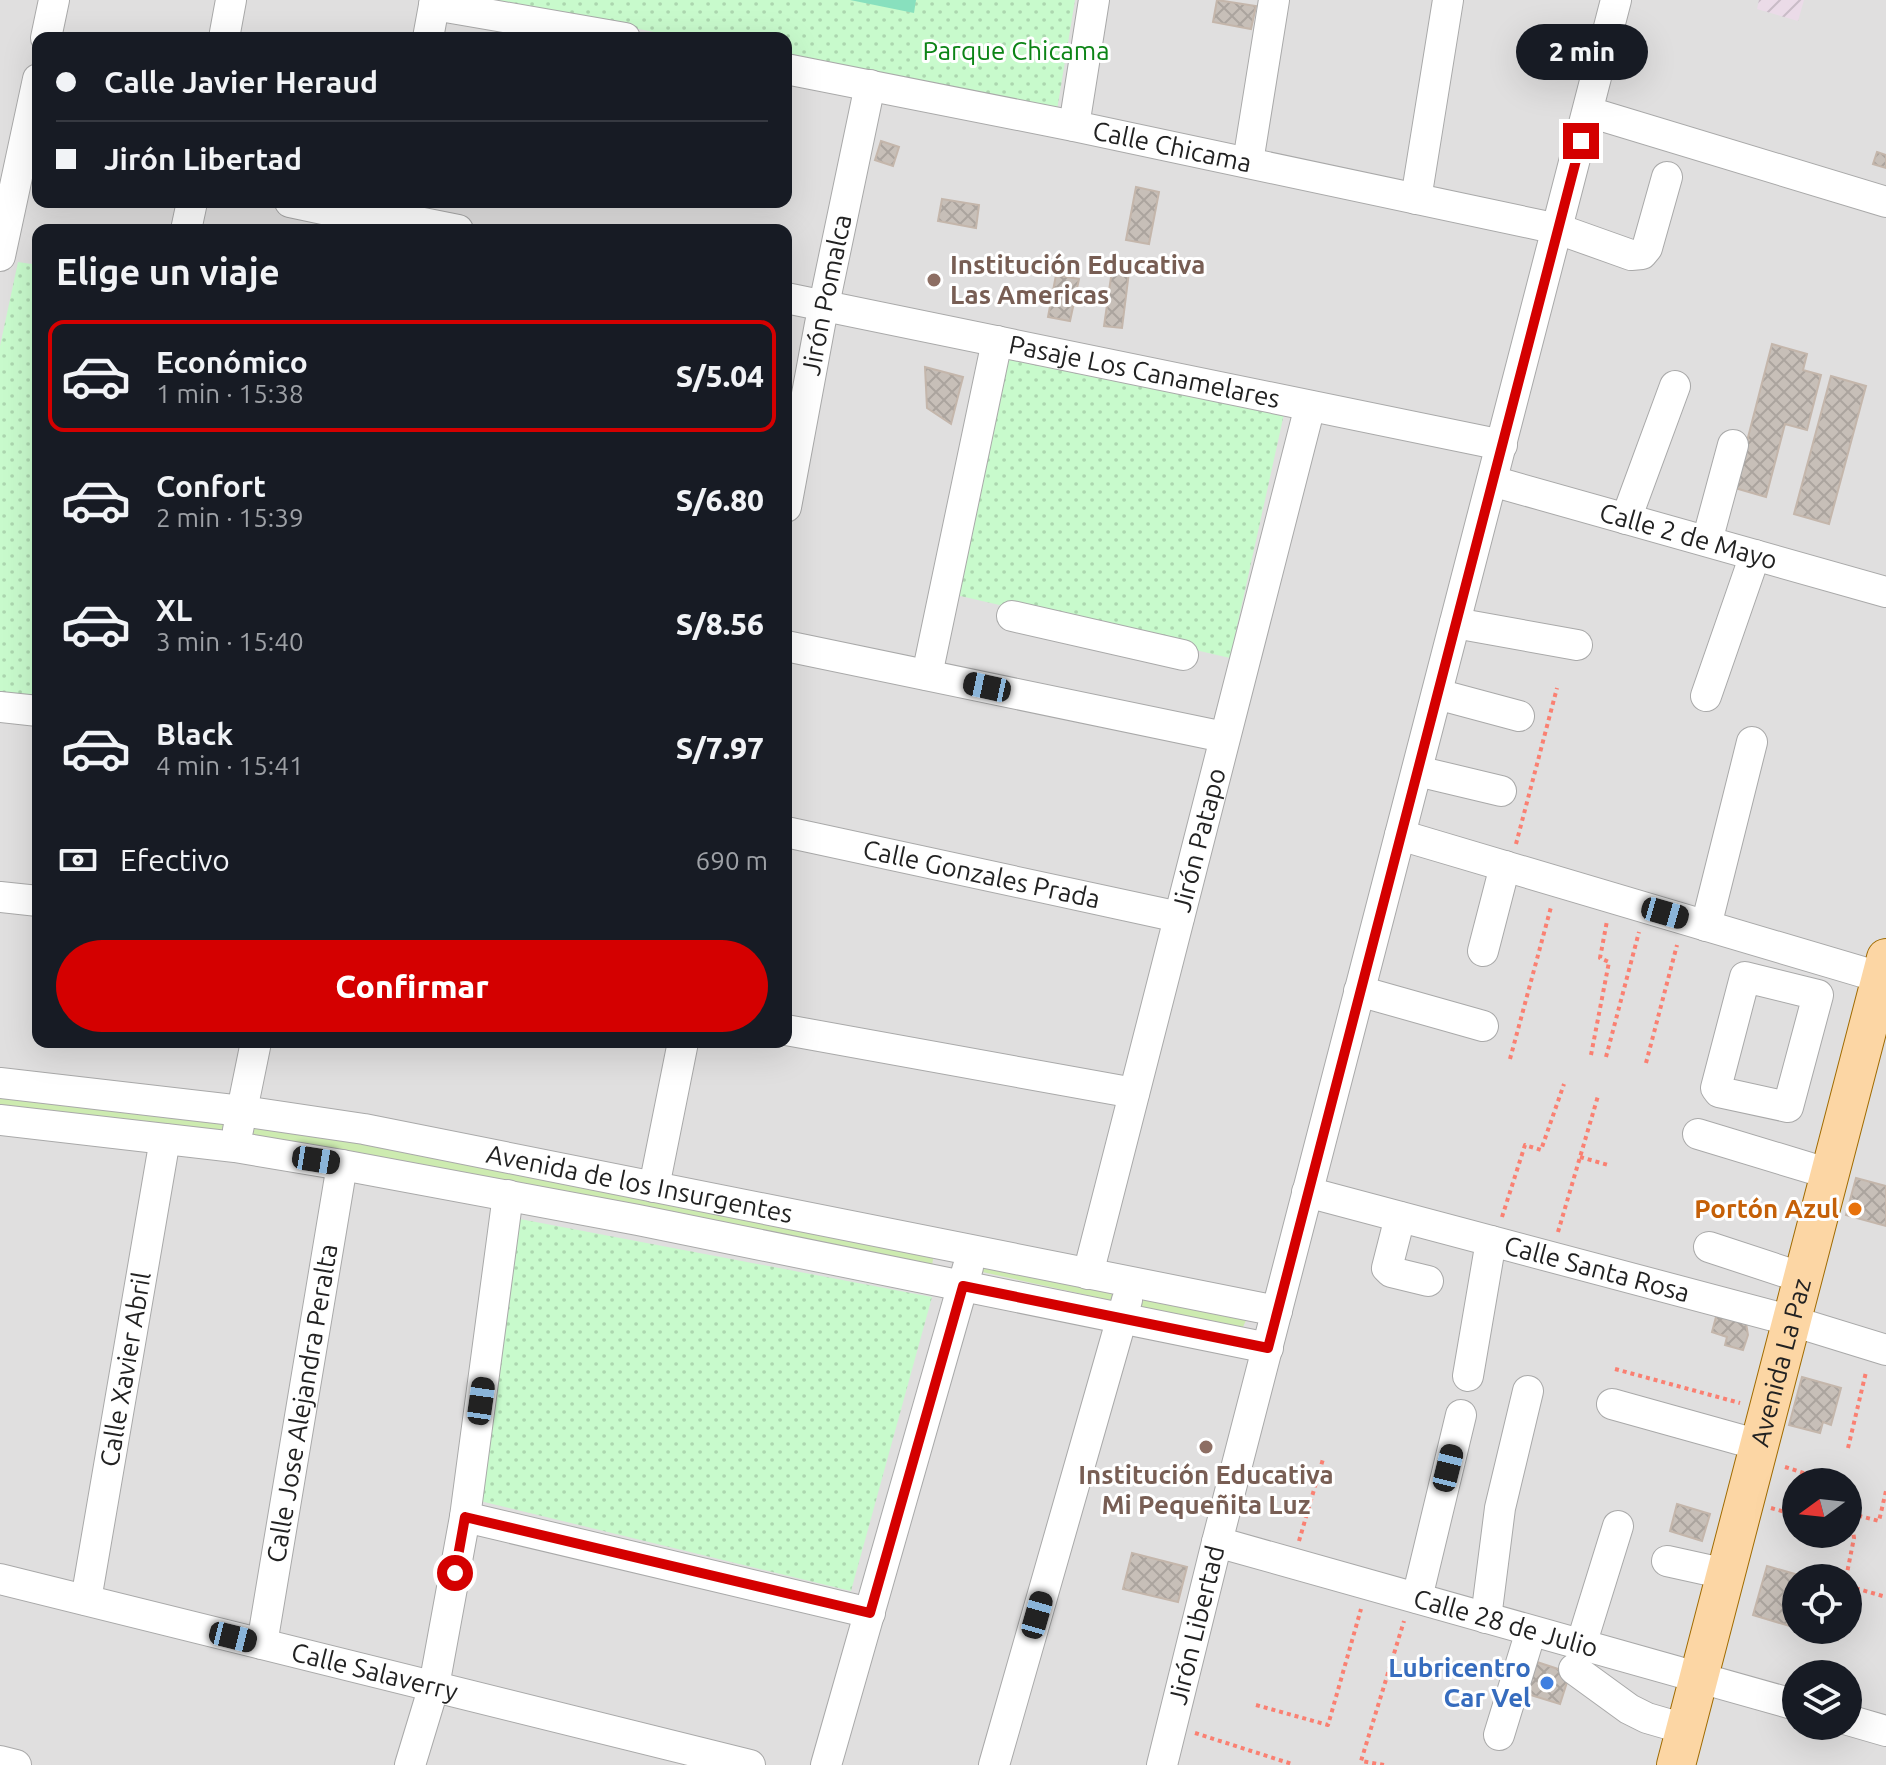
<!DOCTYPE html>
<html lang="es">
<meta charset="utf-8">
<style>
:root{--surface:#171b24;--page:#242831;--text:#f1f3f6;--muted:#9ea1a6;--line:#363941;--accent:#d40000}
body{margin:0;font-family:Ubuntu,sans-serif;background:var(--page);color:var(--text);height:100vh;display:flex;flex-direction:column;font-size:30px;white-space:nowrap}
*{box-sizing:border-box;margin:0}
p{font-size:26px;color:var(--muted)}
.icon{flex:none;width:44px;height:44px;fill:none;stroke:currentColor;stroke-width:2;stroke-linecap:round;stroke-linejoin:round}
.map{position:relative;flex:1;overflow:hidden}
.drawer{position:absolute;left:32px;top:224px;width:760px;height:824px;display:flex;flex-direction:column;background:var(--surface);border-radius:16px;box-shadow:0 8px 32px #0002}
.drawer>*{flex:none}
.guide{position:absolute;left:32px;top:32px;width:760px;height:176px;border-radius:16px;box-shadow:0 8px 32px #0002;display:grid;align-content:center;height:176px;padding:0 24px;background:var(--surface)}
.needle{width:52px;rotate:255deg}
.controls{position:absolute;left:1782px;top:1468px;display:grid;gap:16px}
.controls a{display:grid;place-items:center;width:80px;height:80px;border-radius:50%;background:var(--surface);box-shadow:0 8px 32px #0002;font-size:40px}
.end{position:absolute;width:36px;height:36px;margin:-18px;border:10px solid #d40000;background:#fff;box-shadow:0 0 0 4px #fff}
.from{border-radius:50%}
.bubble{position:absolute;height:56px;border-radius:28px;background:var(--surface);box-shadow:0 8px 32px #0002;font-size:26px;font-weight:800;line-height:56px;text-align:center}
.car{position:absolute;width:24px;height:48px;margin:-24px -12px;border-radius:10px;box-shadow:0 0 6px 2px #0007;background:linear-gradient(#222 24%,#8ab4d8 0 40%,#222 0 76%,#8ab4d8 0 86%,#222 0)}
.guide b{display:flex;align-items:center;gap:28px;height:76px;font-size:30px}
.guide b+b{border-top:2px solid var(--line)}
.guide i{width:20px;height:20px;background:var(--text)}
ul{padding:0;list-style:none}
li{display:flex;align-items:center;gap:24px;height:112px;margin:0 16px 12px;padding:0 8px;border:4px solid transparent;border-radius:16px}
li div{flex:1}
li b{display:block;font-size:30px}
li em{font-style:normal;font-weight:800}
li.current{border-color:var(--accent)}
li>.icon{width:72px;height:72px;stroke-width:1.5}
h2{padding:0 24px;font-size:36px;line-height:96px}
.pay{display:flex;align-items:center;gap:20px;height:88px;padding:0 24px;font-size:30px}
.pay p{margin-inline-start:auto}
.button{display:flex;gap:16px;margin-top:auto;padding:16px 24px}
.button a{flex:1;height:92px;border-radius:48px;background:var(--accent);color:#fff;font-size:32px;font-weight:800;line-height:92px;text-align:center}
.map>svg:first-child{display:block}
.residential{fill:#e0dfdf;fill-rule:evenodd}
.industrial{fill:url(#industrial-furrows)}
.grass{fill:#cdebb0}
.park{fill:url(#park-dots)}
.pitch{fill:#88e0be}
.building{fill:url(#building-cross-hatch);stroke:#c4b6ab;stroke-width:2}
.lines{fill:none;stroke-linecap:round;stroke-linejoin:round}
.minor-casing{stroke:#a9a9a9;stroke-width:32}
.major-casing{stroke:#a06b00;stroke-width:40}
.path{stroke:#fa8072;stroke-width:4;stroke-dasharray:4 4;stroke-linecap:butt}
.minor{stroke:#fff;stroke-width:30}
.major{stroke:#fcd6a4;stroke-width:38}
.route{stroke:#d40000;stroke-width:10}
.education-dot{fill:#8d6e63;stroke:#fff;stroke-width:3}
.food-dot{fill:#e8710a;stroke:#fff;stroke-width:3}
.shop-dot{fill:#3f7fe0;stroke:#fff;stroke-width:3}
.labels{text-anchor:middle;stroke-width:6;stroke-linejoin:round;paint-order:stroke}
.park-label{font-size:26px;fill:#0c8416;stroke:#fff}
.street-label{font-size:26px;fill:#222;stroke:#fff}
.education-label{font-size:26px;font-weight:bold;fill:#785e54;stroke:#fff;text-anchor:start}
.food-label{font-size:26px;font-weight:bold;fill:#c56008;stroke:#fff;text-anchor:end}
.shop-label{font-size:26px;font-weight:bold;fill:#366cbe;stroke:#fff;text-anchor:end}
</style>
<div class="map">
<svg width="1886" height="1765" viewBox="0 0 1886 1765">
<defs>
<pattern id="industrial-furrows" width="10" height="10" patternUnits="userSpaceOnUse" patternTransform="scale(2)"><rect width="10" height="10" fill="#ebdbe8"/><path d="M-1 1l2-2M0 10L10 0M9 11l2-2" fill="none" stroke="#c9bcc7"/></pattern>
<pattern id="park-dots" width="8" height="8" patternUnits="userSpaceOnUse" patternTransform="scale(2)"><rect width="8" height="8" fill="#c8facc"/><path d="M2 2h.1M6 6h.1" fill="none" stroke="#acd6af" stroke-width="1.8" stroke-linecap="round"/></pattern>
<pattern id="building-cross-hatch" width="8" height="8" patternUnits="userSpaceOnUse" patternTransform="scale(2)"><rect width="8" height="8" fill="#c7bfb8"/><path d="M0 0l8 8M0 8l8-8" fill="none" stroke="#aba49e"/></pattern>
</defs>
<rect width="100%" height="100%" fill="#f2efe9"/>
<!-- residential -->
<path class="residential" d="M0,0H1886V1765H0ZM38,38H786V202H38ZM38,230H786V1042H38ZM1796,1482H1848V1534H1796ZM1796,1578H1848V1630H1796ZM1796,1674H1848V1726H1796Z"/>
<!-- industrial -->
<path class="industrial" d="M1759,0H1804L1798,21L1757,9Z"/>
<!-- grass -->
<path class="grass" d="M0,1092L348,1135L935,1249L932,1265L0,1119Z
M978,1260L1248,1316L1242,1329L973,1270Z"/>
<!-- park -->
<path class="park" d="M490,0H1075L1057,110L786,58V38H685Z
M18,262L38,265V695L0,692V346Z
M1010,352L1284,414L1230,658L956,595Z
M520,1219L932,1297L851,1591L476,1500Z"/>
<!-- pitch -->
<path class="pitch" d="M850,0H916L914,13Z"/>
<!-- building -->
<path class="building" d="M1217,0L1256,6L1251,29L1213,22Z
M881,141L899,147L893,166L875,160Z
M1877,152L1886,155V168L1873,164Z
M1136,187L1159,192L1149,244L1126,240Z
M942,199L979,205L976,228L938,221Z
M1112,270L1129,272L1122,328L1104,326Z
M1056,275L1079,279L1070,321L1048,317Z
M1772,344L1807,354L1803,370L1821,375L1807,430L1785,424L1766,497L1735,488Z
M925,367L963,377L951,424L927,408Z
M1831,376L1866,386L1829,524L1794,514Z
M1856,1178L1886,1186V1226L1846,1215Z
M1717,1313L1746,1323L1748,1335L1743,1350L1725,1345L1727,1337L1712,1332Z
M1802,1377L1841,1388L1831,1425L1823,1422L1820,1433L1789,1425Z
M1677,1504L1710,1514L1702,1541L1670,1531Z
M1132,1553L1187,1567L1178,1602L1123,1589Z
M1767,1566L1809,1578H1796V1628L1753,1615Z
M1804,1630H1841L1838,1640Z
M1534,1661L1570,1673L1560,1704L1524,1693Z"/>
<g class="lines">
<defs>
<g id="minor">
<path d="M434,5L625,38"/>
<path d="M46,38L54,0"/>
<path d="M224,38L231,0"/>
<path d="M428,38L435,0"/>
<path id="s1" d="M786,69L1074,126L1558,229L1631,255L1642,254L1647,248L1667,177"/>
<path d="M1589,112L1886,202"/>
<path d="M1074,126L1094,0"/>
<path d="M1248,162L1274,0"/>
<path d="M1416,199L1448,0"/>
<path d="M290,202L375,220"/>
<path d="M393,217L458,230"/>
<path d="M186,230L192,202"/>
<path d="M0,256L38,79"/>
<path id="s2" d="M786,298L1502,445"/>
<path id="s3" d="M1492,481L1886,592"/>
<path id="s4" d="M786,507L820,324L870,85"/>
<path d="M1626,519L1675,386"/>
<path d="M1707,541L1733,445"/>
<path d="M1012,616L1183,655"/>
<path d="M1455,623L1577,645"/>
<path d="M786,646L1224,737"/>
<path d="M927,675L997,341"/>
<path d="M1437,694L1519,716"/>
<path d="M1706,696L1755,555"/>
<path d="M0,707L38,711"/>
<path d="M1417,771L1501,791"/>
<path id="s5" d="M786,832L1179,917"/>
<path d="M1400,835L1886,979"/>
<path d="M0,897L38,901"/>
<path d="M1706,926L1752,742"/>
<path d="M1483,951L1505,866"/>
<path d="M1745,977L1818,995L1788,1107L1719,1092L1716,1088Z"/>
<path d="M1359,991L1483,1026"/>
<path d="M786,1030L1134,1093"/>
<path id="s6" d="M0,1083L242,1111L364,1129L1277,1311"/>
<path d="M0,1120L235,1147L342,1165L638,1220L1268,1348"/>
<path d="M238,1130L256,1042"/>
<path d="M1698,1134L1830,1174"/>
<path d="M654,1187L683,1042"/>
<path id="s7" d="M1307,1192L1792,1321L1886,1350"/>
<path d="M1400,1217L1387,1268L1391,1272L1428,1281"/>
<path d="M1709,1247L1803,1278"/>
<path id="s8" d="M1088,1274L1310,406"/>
<path d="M1468,1376L1491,1241"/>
<path d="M1612,1404L1759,1445"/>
<path d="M465,1517L870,1613"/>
<path id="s9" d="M1217,1542L1796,1705"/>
<path d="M1667,1561L1726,1574"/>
<path id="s10" d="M0,1579L750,1765"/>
<path d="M1417,1598L1461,1415"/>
<path id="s11" d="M86,1600L165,1139"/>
<path d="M1486,1618L1500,1508L1528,1391"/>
<path id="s12" d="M262,1644L342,1165"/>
<path d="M1581,1645L1618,1526"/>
<path d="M1574,1669L1629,1709L1647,1718L1685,1729"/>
<path d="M1848,1720L1886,1731"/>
<path d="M1499,1735L1531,1631"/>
<path d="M0,1761L16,1765"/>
<path d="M410,1765L434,1686L465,1517L508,1195"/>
<path d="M826,1765L968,1267"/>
<path d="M994,1765L1127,1300"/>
<path id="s13" d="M1162,1765L1217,1542L1616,0"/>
</g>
<g id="major">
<path id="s14" d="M1676,1765L1886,958"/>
</g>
</defs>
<!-- minor casing -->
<use href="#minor" class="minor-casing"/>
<!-- major casing -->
<use href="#major" class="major-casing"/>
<!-- path -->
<path class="path" d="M1516,844L1557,688
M1591,1055L1609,962L1600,958L1607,921
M1606,1057L1639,932
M1510,1059L1551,907
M1646,1063L1677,945
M1580,1157L1608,1165
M1502,1217L1525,1145L1541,1150L1564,1084
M1558,1232L1598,1096
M1615,1369L1740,1403
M1848,1448L1866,1372
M1785,1467L1832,1482
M1848,1487L1853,1489
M1771,1508L1796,1515
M1848,1529L1853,1531L1856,1515L1879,1521L1886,1491
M1299,1541L1323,1459
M1846,1578L1854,1538L1853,1531
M1848,1586L1886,1597
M1256,1705L1328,1725L1361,1609
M1195,1733L1292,1764
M1384,1765L1361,1761L1404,1621"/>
<!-- minor -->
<use href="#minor" class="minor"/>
<!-- major -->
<use href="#major" class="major"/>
</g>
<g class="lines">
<!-- route -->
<path class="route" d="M455,1573L465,1517L870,1613L963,1286L1268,1348L1581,141"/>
</g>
<!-- markers -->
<g class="education-dot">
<circle cx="934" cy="280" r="8"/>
<circle cx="1206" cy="1447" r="8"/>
</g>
<circle class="food-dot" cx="1855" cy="1209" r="8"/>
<circle class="shop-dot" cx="1547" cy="1683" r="8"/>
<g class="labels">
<!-- park labels -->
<g class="park-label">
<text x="1016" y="60">Parque Chicama</text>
</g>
<!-- street labels -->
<g class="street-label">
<text dy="9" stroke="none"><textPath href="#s1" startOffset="394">Calle Chicama</textPath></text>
<text dy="9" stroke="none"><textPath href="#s4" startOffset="216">Jirón Pomalca</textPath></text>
<text dy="9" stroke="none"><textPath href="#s2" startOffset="366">Pasaje Los Canamelares</textPath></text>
<text dy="9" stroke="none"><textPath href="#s3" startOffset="204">Calle 2 de Mayo</textPath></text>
<text dy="9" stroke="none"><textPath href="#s8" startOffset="448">Jirón Patapo</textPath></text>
<text dy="9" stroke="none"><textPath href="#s5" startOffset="200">Calle Gonzales Prada</textPath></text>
<text dy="9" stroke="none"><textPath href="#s6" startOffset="648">Avenida de los Insurgentes</textPath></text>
<text dy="9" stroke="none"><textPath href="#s7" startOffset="300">Calle Santa Rosa</textPath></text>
<text dy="9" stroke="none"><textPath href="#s14" startOffset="416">Avenida La Paz</textPath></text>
<text dy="9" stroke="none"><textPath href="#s11" startOffset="234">Calle Xavier Abril</textPath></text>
<text dy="9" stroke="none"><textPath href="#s12" startOffset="244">Calle Jose Alejandra Peralta</textPath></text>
<text dy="9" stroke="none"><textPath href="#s9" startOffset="300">Calle 28 de Julio</textPath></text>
<text dy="9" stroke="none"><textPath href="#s13" startOffset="144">Jirón Libertad</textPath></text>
<text dy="9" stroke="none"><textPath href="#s10" startOffset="386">Calle Salaverry</textPath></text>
</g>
<!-- education labels -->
<g class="education-label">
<text x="950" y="274">Institución Educativa<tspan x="950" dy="30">Las Americas</tspan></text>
<text x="1206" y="1484" text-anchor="middle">Institución Educativa<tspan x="1206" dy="30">Mi Pequeñita Luz</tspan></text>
</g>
<!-- food labels -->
<g class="food-label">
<text x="1839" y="1218">Portón Azul</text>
</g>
<!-- shop labels -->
<g class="shop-label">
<text x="1531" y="1677">Lubricentro<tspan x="1531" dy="30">Car Vel</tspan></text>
</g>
</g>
</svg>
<div class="controls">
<a><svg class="needle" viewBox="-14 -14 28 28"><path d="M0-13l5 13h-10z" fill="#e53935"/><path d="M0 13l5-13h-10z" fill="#9ea1a6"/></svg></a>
<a><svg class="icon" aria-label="locate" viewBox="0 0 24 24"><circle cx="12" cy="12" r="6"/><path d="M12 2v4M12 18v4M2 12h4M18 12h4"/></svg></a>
<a><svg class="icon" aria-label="layers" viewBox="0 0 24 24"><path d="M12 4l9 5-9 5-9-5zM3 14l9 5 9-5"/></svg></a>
</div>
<i class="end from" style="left:455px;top:1573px"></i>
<i class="end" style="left:1581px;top:141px"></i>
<div class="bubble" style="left:1516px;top:24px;width:132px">2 min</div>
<i class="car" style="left:987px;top:687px;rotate:282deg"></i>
<i class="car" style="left:1665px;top:913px;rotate:106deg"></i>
<i class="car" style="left:316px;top:1160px;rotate:99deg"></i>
<i class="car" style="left:481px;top:1401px;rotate:8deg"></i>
<i class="car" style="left:1448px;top:1468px;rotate:14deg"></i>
<i class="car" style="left:1037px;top:1615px;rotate:16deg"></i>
<i class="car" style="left:233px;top:1637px;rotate:104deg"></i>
<div class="guide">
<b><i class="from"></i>Calle Javier Heraud</b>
<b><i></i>Jirón Libertad</b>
</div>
<section class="drawer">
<h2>Elige un viaje</h2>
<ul>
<li class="current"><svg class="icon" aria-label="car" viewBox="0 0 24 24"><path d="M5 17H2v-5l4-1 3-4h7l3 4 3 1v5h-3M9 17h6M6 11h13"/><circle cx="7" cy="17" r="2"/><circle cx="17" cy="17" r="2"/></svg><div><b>Económico</b><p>1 min · 15:38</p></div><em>S/5.04</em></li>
<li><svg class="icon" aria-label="car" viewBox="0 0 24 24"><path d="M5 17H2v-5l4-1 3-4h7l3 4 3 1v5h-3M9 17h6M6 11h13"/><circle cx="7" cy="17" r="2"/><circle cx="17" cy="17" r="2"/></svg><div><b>Confort</b><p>2 min · 15:39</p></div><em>S/6.80</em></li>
<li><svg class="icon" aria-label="car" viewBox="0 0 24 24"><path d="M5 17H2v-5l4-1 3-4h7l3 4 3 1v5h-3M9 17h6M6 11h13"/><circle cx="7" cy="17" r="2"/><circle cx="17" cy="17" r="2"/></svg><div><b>XL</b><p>3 min · 15:40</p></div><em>S/8.56</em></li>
<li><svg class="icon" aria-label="car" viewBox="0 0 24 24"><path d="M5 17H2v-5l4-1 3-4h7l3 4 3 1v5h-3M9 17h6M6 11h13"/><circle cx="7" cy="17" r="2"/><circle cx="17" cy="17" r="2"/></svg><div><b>Black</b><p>4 min · 15:41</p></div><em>S/7.97</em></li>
</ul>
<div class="pay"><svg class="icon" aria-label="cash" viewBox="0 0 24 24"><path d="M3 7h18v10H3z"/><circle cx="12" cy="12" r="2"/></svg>Efectivo<p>690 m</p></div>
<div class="button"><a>Confirmar</a></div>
</section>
</div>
